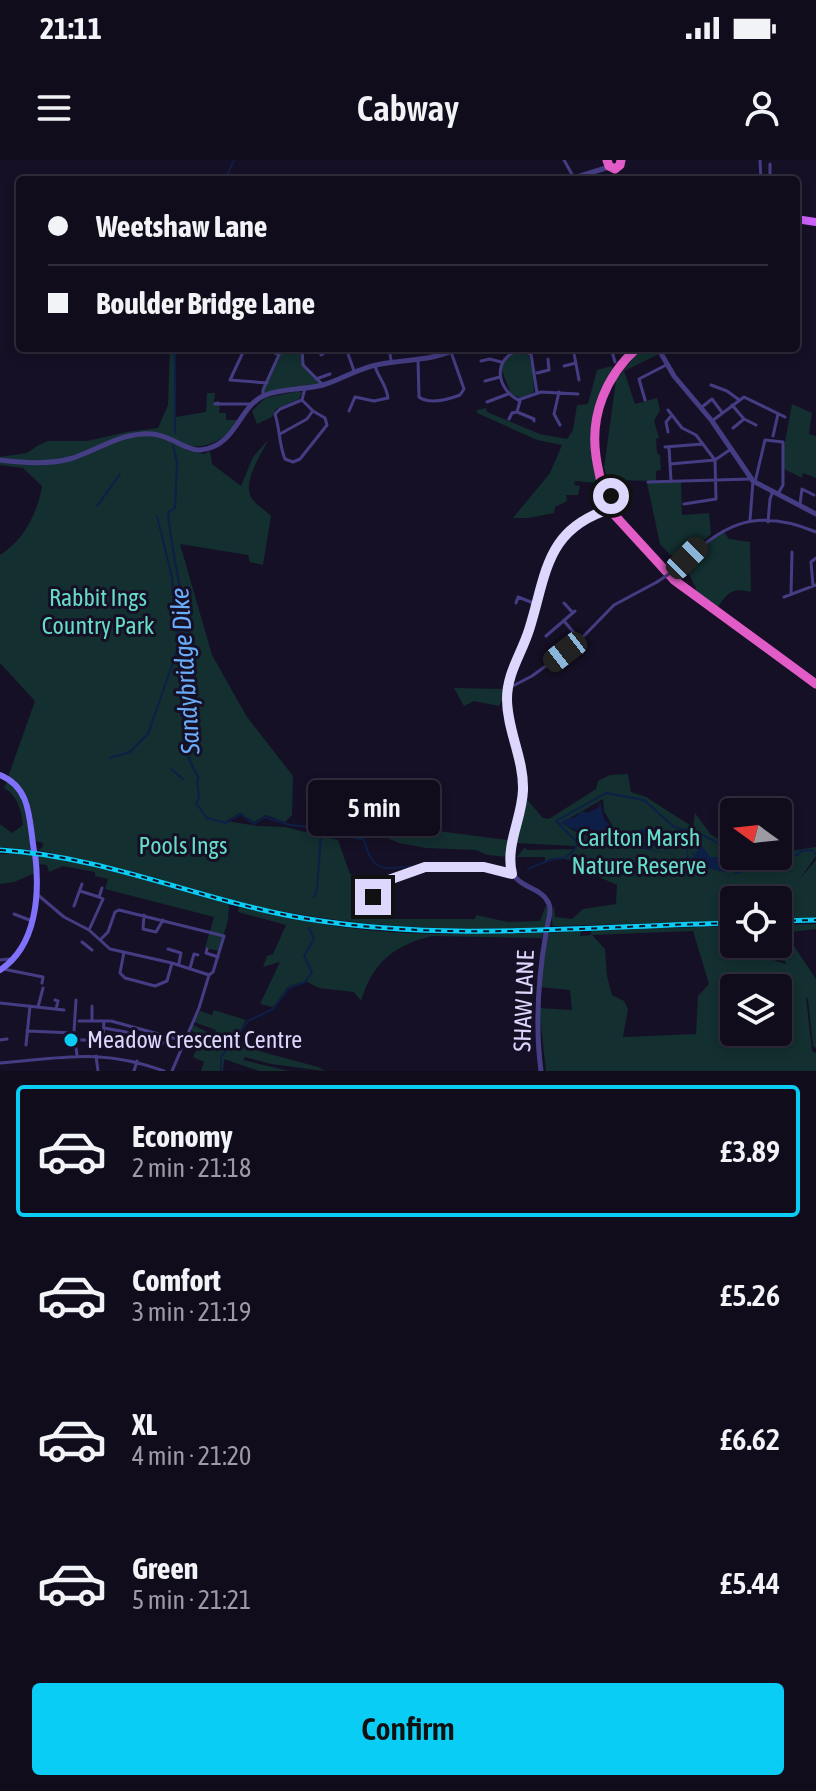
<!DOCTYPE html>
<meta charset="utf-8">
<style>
:root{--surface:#100c1c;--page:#191525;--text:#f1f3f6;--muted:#9c9ba3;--line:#302c3b;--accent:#0acdf6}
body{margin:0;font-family:"Asap Condensed",sans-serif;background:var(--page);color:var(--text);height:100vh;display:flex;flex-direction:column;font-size:30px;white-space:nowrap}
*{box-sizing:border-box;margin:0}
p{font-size:26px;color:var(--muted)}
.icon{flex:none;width:44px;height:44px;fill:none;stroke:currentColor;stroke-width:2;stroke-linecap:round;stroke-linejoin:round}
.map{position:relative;height:911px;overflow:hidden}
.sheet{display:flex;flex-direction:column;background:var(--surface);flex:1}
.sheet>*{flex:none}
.banner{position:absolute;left:16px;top:16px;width:784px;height:176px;border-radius:8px;box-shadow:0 4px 12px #0003,0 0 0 2px var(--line);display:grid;align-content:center;height:176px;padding:0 32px;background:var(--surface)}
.needle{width:52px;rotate:285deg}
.tools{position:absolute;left:720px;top:638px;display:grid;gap:16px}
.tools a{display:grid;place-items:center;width:72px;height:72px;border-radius:8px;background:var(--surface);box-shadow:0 4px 12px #0003,0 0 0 2px var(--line);font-size:40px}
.end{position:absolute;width:36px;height:36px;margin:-18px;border:10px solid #ded7fd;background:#111;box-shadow:0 0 0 4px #111}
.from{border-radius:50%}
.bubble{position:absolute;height:56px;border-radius:8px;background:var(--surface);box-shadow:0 4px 12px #0003,0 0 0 2px var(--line);font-size:26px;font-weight:600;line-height:56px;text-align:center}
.car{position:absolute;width:24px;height:48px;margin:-24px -12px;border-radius:10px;box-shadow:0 0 6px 2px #0007;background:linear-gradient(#222 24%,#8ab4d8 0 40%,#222 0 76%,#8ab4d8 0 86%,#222 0)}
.banner b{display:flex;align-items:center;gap:28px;height:76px;font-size:30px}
.banner b+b{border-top:2px solid var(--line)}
.banner i{width:20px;height:20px;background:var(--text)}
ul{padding:14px 0 0;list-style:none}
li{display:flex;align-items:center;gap:24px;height:132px;margin:0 16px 12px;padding:0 16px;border:4px solid transparent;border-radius:8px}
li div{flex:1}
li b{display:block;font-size:30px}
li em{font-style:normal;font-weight:600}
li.active{border-color:var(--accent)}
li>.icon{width:72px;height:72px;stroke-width:1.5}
.cta{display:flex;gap:16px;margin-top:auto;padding:16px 32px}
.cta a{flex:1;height:92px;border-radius:8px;background:var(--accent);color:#111;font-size:32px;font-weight:600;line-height:92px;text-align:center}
.status{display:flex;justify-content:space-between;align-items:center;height:56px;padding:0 40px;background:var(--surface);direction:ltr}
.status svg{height:22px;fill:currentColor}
header{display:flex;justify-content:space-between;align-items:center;height:104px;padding:0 32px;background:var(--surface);font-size:36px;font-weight:600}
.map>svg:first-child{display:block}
.green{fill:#132f30;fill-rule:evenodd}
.water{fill:#0e1f47}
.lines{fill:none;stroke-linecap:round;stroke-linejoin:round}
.stream{stroke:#0e1f47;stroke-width:2}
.minor{stroke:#453d83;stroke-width:3}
.tertiary{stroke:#453d83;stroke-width:5}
.secondary{stroke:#7f71fa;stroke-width:6}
.primary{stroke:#cc62f9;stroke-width:8}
.trunk{stroke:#e25cc8;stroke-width:9}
.rail-casing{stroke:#0acdf6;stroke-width:5}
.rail{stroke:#161026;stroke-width:2;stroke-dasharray:6;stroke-linecap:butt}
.minor-bridge{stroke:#453d83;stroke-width:3}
.route{stroke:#ded7fd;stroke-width:10}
.poi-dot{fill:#0acdf6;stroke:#161026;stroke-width:3}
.labels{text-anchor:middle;stroke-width:6;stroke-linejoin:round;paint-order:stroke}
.park-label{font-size:24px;fill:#65dcc6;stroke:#161026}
.street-label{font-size:24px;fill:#ded7fd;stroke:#161026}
.poi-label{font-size:24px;fill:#ded7fd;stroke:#161026;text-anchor:start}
.water-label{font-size:26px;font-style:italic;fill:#69acf9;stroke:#161026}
</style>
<div class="status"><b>21:11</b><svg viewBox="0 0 49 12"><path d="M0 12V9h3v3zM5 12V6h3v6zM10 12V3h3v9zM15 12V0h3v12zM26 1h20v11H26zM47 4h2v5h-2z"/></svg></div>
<header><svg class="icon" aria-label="menu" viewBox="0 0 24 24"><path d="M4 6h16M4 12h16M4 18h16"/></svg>Cabway<svg class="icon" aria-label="person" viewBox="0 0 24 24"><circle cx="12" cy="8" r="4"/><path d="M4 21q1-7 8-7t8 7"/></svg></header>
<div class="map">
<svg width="816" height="911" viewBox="0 0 816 911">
<rect width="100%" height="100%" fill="#161026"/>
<!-- green -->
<path class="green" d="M170,188H176V257L206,252L207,233H215L214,242H220L219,253H226V260H241C230,276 204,293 184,284L185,290L204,294L210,291L212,304L241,326L253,297L268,280C262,294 241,322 252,339C257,345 266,351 271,356L263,405L250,402L248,395L180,384L212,495L247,557L293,616L292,655L285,662L266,655L254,662L240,653L226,661L257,666L285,667L338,680L350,714L353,715L355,756L362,759H475L476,755L508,762L540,761L546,745L548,747L545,768C444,772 344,766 246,744C176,728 108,704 38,690L42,688L43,683L35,681C33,655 32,631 8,617L35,541L0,503V395C23,381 38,353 42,326L23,308L0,305V297L27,293L37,286L48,281H87L127,272L158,268L168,245Z
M282,188H302V203L323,225L263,236V230Z
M641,188H655L659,194L624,211L635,244L657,238L660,250L654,261L659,278L656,279L657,293L660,295L661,310L656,311V321L608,320L604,308L616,220Z
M517,192L529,195L533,211L534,232L520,238L511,234L501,208L505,200Z
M612,206L613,212L594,255L600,326L596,323L575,321L574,325L580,326L578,335H566L567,341L555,347L554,353L528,358H513L550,313L562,285L537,280L477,253V250L486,248L487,252L540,274L567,279L573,270L577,245L588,244L597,210Z
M299,231L302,233L299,239L276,249L272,257L257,264L252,251L265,238Z
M792,244L812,253L809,274L816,276V318L803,313L802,318L784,309L783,293Z
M681,322L682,355L709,353L711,374L686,397L670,395L660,384L647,323Z
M724,372L729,379L750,382L751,432C731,427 728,433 717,448L695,432L696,428L685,406L707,381Z
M454,528L504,529V536L499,546L474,541L464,546Z
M628,614L631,632L646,637L693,667L695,653L711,675L731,685L734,684V696H778V693L816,687V696L799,720L816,700V758L778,759V740H734V761L553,766L551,757L554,745L555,757L572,759L583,749L616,744L617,725C609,721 599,718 593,713C580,701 564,694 545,703V697H517L525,687L527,690L576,689L577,686L515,683L524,636L543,658L549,659L596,629L598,621L610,615ZM603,639L604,651L613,667L610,671L593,672V676C582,675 570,671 563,662Z
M7,621C29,638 28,664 31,690L0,687V664L12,673L23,665C21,650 18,636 4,628Z
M330,638L332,643L366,659L370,657L423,669L507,680L516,665L509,697L487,695L476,690L426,688L399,683L368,670L363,680L334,674C325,660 322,653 330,638Z
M0,694H33L35,713L14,722L0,724Z
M37,694L97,707L229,744L228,760L219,791L205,788L214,757L105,729L108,719L95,716V712L63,706L49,712L47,705L38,704Z
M239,747C281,756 323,765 366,770C424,776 484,774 543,772L542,778L432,776C393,786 373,802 361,841L354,832L319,828L305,821L288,827L273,847L260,844L280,802L263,807L267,796L273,794L286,765L238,752Z
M816,764V769L790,772L792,783L816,819V888L813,886L808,839L806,837L812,891L816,893V911H546L539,848L572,850L570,830L540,827L548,773L581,771L580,776L591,775V770L734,766V778H729L720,786L732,781L734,784C761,784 762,799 786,804L785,801L771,799L765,789L752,784H778V765ZM693,771L709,824L698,836L696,874L623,877L628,849L624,841L612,835L607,816L605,789L592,775ZM734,828H778V872H734Z
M214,850L246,860L239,872L228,876L245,886L266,893L318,907L325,911L271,904L245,897L243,900L289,911H259L224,899L223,911H201L204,902L193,897L202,877L191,870L193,865L215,876L216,870L194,862L200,851L212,855Z"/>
<!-- water -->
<path class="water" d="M600,642L604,659L611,666L609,670H603L607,674L604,684L598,681L596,673H592L593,676H589L560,663L567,658H574L582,651L587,653L598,648Z
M642,669L668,673L667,677L657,673L656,683L671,680L673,675L690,680L687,695L690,698L694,697L690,689L695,695L699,686H702L710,697H717L729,705L746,704L745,707H755L737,714L734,713L735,709C724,717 698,705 686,697L688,683L686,680L658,683L674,696L658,685L654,686L650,683L648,686V682L645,683L646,688L668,694L635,687L629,683L634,680L636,674L613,681L608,679L624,677Z"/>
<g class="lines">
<!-- stream -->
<path class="stream" d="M225,20L234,0
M175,273V188
M173,285L177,303L175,348L168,352C171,391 182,429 186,468C192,516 169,574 199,618L197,620L199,638L196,643L207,658L226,663L241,654L254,664L265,657L290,665L311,667L314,674H329L361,679L364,680C371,706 378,711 404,707
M97,346L120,314
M110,598L130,592L148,574L178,488L172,417L157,356
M171,609L183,619
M778,695H797L801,691L811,690L816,694
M464,703L486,704L506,709
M408,706L411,707
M528,709L552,699L565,698L575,689L577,682L556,661L606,633L644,640L674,667L701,674L727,688L734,687
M314,737L317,729L321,675
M221,911V897L248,861L273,849L289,828L305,822L312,812L304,796L314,779L309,768"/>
<!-- minor -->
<path class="minor" d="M564,0L574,18
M760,1L761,20
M770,20V4
M245,188L230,220L267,223
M302,188L303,205L323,225
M346,188L354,211
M389,188L391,200
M573,188L579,220
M611,188L615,202
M266,189L279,195
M321,195L332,188
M418,200L419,237C430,245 447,240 460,235L464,229L451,192
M481,201L490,199L501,202
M564,206L576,203
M537,213L549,210L548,199
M316,219L330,214
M485,221L500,217
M711,225L727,231L738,239
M559,232L554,254L560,265
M537,233L531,194L520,190C492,198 496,228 518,240L541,232L578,234
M263,236V230L282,188
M302,240L313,251L325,258L327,265L300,299L293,302L285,299C279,285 280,269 275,254L280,249L302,240L305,228
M645,240L639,219L666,205
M520,241L517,252L534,259V261
M487,242L508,234
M218,243L215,244H253
M732,245L744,259L756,265
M702,247L712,239L721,251
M668,250L682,268L696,275L715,300L716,339L684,344
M349,251L355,237L374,241L388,238C386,224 379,219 375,206
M509,259L512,253L517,252
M712,261L744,237L785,257
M733,268L744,259
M668,272L666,262L672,255
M280,274L307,259L312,252
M773,276L778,254
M665,287L703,284
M669,287L671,321
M670,304L715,300L731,289
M648,322L751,319
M755,322L765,280L783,282V325L778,334
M800,344L802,329L814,335
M750,360L753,321
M768,362L770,339L773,331
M675,410C721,366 752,345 816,372
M813,426L811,402L816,398
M791,434L792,392
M784,437L816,425
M516,443L518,437L536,444
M564,443L573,453
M564,461L580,480
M546,476L575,451
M509,528L532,516L577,483L614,445L657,422
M80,731L99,737
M38,735L64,757L89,770L110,789L172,803L209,815
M373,737L383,722L425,707H484L512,714
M74,746L82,724
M14,754L32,761
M144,755L143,769L156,772L163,760
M89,770L103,739L99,737L102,728
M100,780L108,772L115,752L119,750L224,776L213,812L209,815L199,848L172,911
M82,782L92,790
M168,789L181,793L179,803
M207,789L206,793L218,797
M124,792L120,813L125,818L155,826L167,821L172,803
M0,800L9,799
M190,808L194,794L198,795
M3,809L43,817L42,823
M55,840L58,841L56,849
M0,843L64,850
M92,846V861
M38,847L43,828
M79,861H111L184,881
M104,868L126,872L144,880L151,873
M27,871L74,873L77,895
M74,872L76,840
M149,877L163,883
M0,880L7,879
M76,880H97L103,877L104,861
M26,885L30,846
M96,896L98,911
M0,903C64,898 101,888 164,911
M134,911L137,901"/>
<!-- tertiary -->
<path class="tertiary" d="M574,20L577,17L609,7
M658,188L674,216L712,261L753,321L816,354
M0,300C24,303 49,305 73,298C97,290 116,276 142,274C168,271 184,291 200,290C236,287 238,248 263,236C282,228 304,230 323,225C343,219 360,207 381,204C407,199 433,201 458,188
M547,768C548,760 552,751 549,744C541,724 511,730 510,701C510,676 522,654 523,629C523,598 507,570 507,539C507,513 521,495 529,470C537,446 538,417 551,394C564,373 589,364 602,342
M541,911C535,865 538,819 546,773"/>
<!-- secondary -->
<path class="secondary" d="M0,615C32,628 29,661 34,691
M0,810C37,786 40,733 35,693"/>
<!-- primary -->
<path class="primary" d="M796,59L816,62"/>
<!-- trunk -->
<path class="trunk" d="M607,0L609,6L615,9L620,5L621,0
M602 342a7 7 0 1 1 14 0a7 7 0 1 1-14 0Z
M602,340C603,324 598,312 596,296C590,255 606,216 637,188
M609,349L674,420L816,524"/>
<defs>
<path id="rail" d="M0,690C106,696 204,742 308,759C449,782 592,766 734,763
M778,761L816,760"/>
</defs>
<!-- rail casing -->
<use href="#rail" class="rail-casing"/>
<!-- rail -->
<use href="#rail" class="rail"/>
<!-- minor-bridge -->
<path class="minor-bridge" d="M657,422L675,410"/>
</g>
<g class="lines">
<!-- route -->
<path class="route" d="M373,737L383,722L425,707H484L512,714C505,685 522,659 523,630C524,599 507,570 507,539C507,513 521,495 529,470C547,413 545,368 613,348L616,341L611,336"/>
</g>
<!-- markers -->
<circle class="poi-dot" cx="71" cy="880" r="8"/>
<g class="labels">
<!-- park labels -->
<g class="park-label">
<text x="98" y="446">Rabbit Ings<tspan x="98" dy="28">Country Park</tspan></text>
<text x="639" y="686">Carlton Marsh<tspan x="639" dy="28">Nature Reserve</tspan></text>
<text x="183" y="694">Pools Ings</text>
</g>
<!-- street labels -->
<g class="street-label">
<text transform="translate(524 841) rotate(-88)" y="8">SHAW LANE</text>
</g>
<!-- poi labels -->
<g class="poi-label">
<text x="87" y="888">Meadow Crescent Centre</text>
</g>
<!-- water labels -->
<g class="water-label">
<text transform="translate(185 511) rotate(-94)" y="9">Sandybridge Dike</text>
</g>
</g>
</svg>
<div class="tools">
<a><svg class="needle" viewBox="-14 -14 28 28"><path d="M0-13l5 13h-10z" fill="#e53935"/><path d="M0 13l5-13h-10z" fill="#9c9ba3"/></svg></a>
<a><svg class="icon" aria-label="locate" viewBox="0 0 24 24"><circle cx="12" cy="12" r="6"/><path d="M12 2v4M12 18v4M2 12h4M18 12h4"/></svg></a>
<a><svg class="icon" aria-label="layers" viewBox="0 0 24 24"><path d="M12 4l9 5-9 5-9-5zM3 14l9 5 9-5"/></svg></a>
</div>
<i class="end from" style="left:611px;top:336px"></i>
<i class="end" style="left:373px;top:737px"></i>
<div class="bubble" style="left:308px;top:620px;width:132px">5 min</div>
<i class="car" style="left:687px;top:398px;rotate:45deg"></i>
<i class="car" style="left:565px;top:492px;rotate:232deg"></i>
<div class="banner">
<b><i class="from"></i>Weetshaw Lane</b>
<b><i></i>Boulder Bridge Lane</b>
</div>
</div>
<section class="sheet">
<ul>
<li class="active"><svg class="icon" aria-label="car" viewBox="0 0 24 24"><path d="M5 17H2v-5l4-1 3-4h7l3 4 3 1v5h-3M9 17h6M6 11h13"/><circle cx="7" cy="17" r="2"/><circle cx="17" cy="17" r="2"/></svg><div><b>Economy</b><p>2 min · 21:18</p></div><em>£3.89</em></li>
<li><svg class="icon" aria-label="car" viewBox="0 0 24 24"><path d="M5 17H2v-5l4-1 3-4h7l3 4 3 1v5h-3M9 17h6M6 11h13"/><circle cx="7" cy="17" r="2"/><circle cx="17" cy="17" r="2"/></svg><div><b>Comfort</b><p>3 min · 21:19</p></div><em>£5.26</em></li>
<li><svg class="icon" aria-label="car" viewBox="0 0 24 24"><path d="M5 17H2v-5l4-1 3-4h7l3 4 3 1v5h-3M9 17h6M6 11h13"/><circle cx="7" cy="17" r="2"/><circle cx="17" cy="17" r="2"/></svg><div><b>XL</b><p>4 min · 21:20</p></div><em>£6.62</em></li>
<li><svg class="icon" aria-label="car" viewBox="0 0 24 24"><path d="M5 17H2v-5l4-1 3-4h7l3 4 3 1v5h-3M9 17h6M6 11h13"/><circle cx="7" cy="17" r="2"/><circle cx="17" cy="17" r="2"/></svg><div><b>Green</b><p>5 min · 21:21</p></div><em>£5.44</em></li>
</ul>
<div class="cta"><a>Confirm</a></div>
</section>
